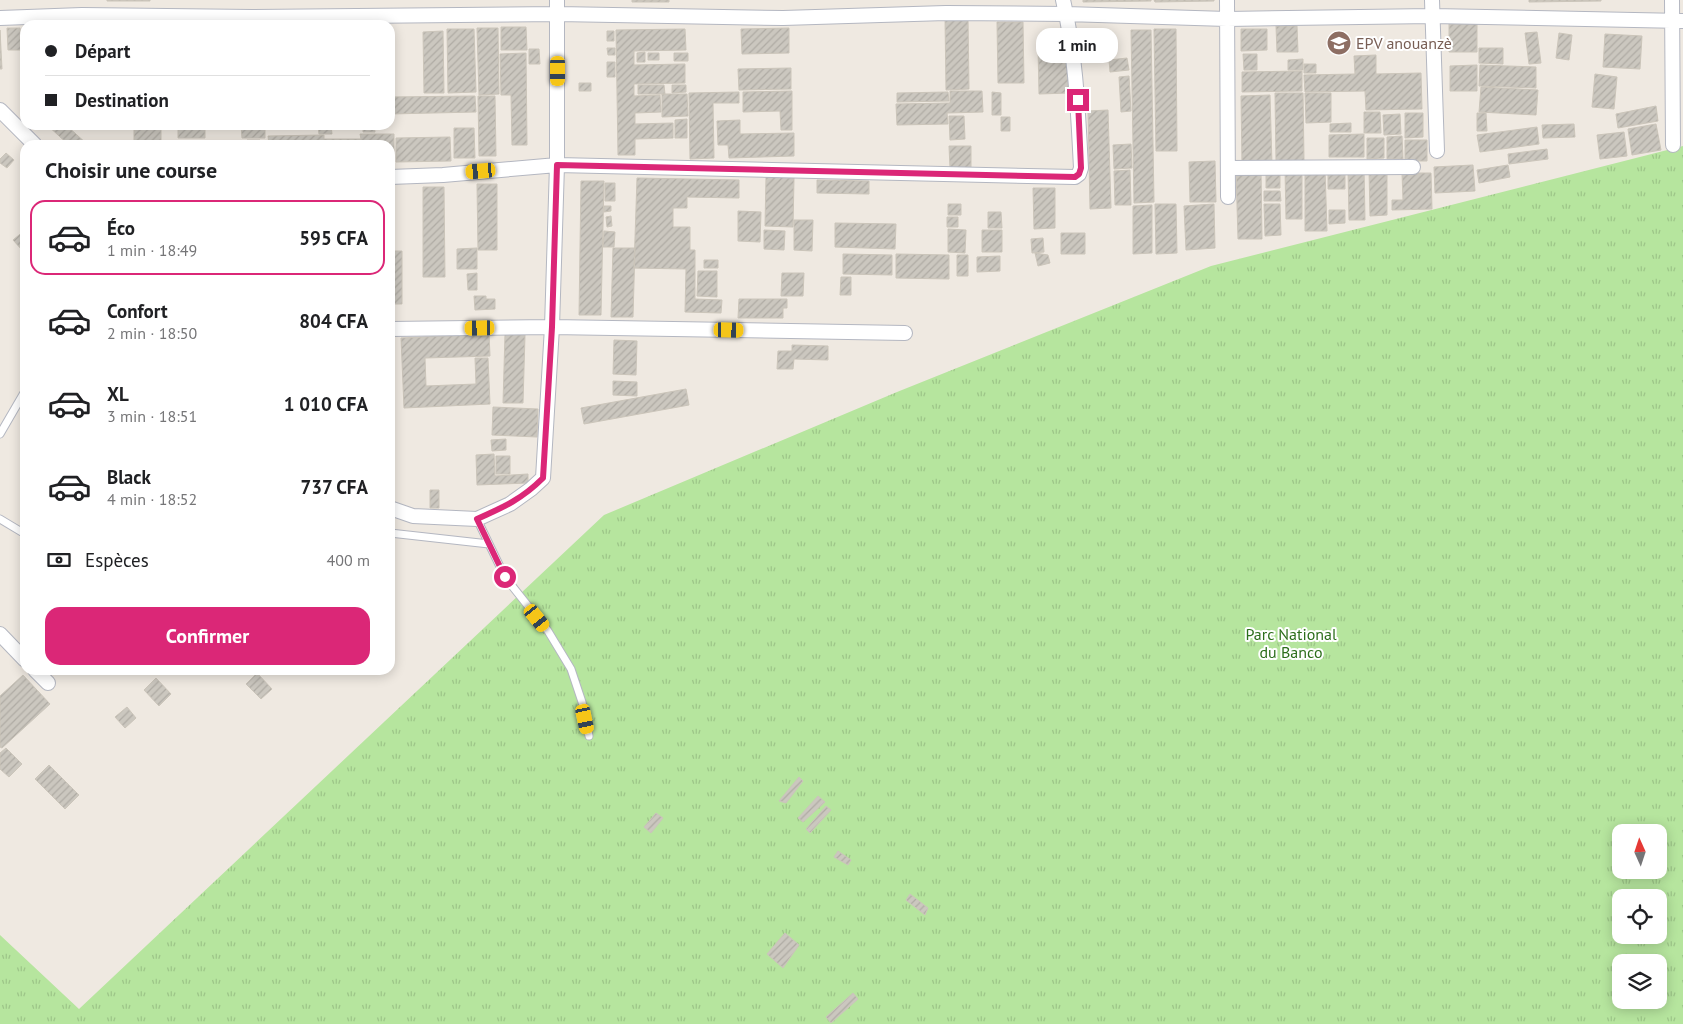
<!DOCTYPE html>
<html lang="fr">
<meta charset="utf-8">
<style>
:root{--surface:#fff;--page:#f2f2f2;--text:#202124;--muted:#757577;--line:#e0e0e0;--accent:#db2777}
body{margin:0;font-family:"PT Sans",sans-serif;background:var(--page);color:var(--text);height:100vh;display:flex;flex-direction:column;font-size:19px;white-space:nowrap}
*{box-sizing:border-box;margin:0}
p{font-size:16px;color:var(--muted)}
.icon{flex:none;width:28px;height:28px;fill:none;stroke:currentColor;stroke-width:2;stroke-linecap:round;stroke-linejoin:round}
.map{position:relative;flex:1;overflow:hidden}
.details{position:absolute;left:20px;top:140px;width:375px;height:535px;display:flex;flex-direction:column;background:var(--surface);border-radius:15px;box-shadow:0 2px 12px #0003}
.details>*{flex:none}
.hud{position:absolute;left:20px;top:20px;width:375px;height:110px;border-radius:15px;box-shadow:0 2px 12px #0003;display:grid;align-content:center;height:110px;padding:0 25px;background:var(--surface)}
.needle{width:32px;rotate:357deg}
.buttons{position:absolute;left:1612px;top:824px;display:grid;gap:10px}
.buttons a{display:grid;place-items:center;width:55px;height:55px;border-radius:10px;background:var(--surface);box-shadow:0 2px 12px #0003;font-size:25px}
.end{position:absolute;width:22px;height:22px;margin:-11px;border:6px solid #db2777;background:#fff;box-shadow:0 0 0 2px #fff}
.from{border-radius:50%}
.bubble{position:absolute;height:35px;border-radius:15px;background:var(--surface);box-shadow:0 2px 12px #0003;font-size:16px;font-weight:800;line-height:35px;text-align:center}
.car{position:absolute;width:15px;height:30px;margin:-15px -8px;border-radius:6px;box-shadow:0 0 4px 1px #0007;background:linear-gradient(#f5c518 24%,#345 0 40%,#f5c518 0 76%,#345 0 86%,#f5c518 0)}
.hud b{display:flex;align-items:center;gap:18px;height:48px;font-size:19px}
.hud b+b{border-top:1px solid var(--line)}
.hud i{width:12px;height:12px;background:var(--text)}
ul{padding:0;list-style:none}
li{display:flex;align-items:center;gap:15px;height:75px;margin:0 10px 8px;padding:0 15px;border:2px solid transparent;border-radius:15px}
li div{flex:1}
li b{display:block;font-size:19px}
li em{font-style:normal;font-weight:800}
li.current{border-color:var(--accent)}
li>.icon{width:45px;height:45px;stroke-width:1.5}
h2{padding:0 25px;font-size:22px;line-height:60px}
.pay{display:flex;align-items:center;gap:12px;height:55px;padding:0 25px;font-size:19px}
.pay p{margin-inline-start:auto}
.primary-button{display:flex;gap:10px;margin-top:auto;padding:10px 25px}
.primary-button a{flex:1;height:58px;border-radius:15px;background:var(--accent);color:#fff;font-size:20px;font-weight:800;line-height:58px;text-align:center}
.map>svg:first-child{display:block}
.park{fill:url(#park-tufts);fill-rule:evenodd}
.building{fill:url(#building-hatch);stroke:#cbc5ba}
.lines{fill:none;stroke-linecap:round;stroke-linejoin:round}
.service-casing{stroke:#b4b7c1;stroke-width:9}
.minor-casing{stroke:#b4b7c1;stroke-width:16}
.service{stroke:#fff;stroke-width:7}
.minor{stroke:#fff;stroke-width:14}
.route{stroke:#db2777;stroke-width:6}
.labels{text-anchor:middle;stroke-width:4;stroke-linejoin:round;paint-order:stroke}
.education-label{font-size:16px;fill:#785e54;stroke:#fff;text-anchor:start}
.park-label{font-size:16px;fill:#2c6e1b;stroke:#fff}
</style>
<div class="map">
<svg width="1683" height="1024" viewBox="0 0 1683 1024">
<defs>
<pattern id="park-tufts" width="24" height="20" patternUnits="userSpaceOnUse" patternTransform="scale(1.25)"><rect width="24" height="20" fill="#b6e59e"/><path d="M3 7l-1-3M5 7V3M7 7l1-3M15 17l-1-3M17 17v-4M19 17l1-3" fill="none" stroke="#9dc588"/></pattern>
<pattern id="building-hatch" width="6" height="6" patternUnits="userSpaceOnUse" patternTransform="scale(1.25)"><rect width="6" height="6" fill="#cbc7bf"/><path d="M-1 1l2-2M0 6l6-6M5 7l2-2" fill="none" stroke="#afaba4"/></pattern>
</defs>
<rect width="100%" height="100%" fill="#efe9e1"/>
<!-- park -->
<path class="park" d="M1683,146V1024H0V935L79,1009L604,515L897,392L1211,266ZM1621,832H1659V870H1621ZM1621,898H1659V935H1621ZM1621,962H1659V1000H1621Z"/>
<!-- building -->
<path class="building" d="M107,0H150V1H107Z
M632,0H669V2H632Z
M1083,0H1151V1L1083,2Z
M1154,0H1214V1L1155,2Z
M1529,0H1601V1L1529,2Z
M945,17H968L969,89L946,90Z
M110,20V25H25V51V21Z
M997,22H1023L1024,83H998Z
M1449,24H1477V52H1449Z
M1276,26H1297L1298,52H1277Z
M501,27H526L527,50H501Z
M7,28H20L21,50H8Z
M477,28H498L499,94L479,95Z
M789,28V53L742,54L741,29Z
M447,29H474L476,92L448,93Z
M685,29L686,50L634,51V65L685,64V83L634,84V96L660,95L661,112L635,113V124L673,123V138L635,139V155H618L616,30Z
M1154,29H1176L1177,151H1156Z
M1241,29H1267V50L1241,51Z
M0,30L2,69H0Z
M1131,30H1151L1154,202L1134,203Z
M443,31L444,93H424L423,32Z
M607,31H614V41H607Z
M1537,32L1541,63L1529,64L1525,33Z
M1559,33L1572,35L1569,60L1556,58Z
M1605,34L1642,36L1640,69L1603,67Z
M1068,46L1069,93L1039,94L1038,47Z
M607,48H615V55H608Z
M1479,48H1503V64L1479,63Z
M529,49H539L540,64H529Z
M645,52V62H637V53Z
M526,53L527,145H512L511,95H501L500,54Z
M648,53H659V60H648Z
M674,53H688V61H674Z
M1243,54H1257V70H1244Z
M1376,55V74L1421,73L1422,109L1366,110L1365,91L1305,92L1304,75L1355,74L1354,56Z
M1127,58L1129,70L1110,72L1109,60Z
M1303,59V70H1288V60Z
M607,62H615V77H607Z
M1304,64H1316V73H1304Z
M1477,65V91H1450V66Z
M1480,65L1536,67V88L1479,86Z
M791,68V89L739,90L738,69Z
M1302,71V91L1242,92V72Z
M1595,74L1617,77L1614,109L1592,107Z
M1129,76L1131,111L1121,112L1119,77Z
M579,83H591V91H579Z
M638,85H664L665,94H638Z
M672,85H686V92L672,93Z
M1481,87L1538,90L1536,115L1479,112Z
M792,91V130H781L780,111L743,112V92Z
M950,91H982L983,112L947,113L948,124L897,125L896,104L950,103Z
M739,92V103H713L714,158L690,159L689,93Z
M948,92L949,101L897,102V93Z
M992,92L1001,93V115H992Z
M1275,93H1303L1304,161H1276Z
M1305,93H1331V122L1306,123Z
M662,94H687L688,116L662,117Z
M1270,95L1272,165H1242L1241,96Z
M475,96L476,112L390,114V97Z
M478,96H495L496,156H479Z
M1656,106L1658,121L1618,128L1616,114Z
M1108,110L1111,208L1090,209L1088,111Z
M1364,112H1380L1381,133H1364Z
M1405,113H1423V137L1405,138Z
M1477,113H1486L1487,131H1477Z
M1400,114L1401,134L1384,135L1383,115Z
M949,116H964L965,139L950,140Z
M1001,117H1010V131H1001Z
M687,119V138H675V120Z
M740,120V134L794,133V156L729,158L728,145H718L717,121Z
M1351,123V132H1330V124Z
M1574,124L1575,137L1543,138L1542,125Z
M1656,124L1661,150L1632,155L1628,129Z
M47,125H66L88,145H69Z
M134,125H161V145H134Z
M178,125H205V138H178Z
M241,125H265V138H242Z
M318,125H331L332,134H319Z
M363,125H374L375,132H363Z
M1537,127L1539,144L1480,152L1477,135Z
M454,128H474L475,158H454Z
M1624,132L1627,156L1600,159L1597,135Z
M360,134H394V161H390V145H269L268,136L324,135V139H361Z
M1364,134V157H1329V135Z
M1402,136L1403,159H1387V137Z
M450,137L451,161L396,162V138Z
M1367,138H1384V158L1367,159Z
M247,140H260V145H248Z
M1405,140H1427V161H1405Z
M1131,144L1132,168L1114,169L1113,145Z
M949,146H971V168H950Z
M1547,149L1548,159L1509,164L1508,154Z
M6,153L14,160L7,168L0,163V159Z
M1215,161L1216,202H1190L1189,162Z
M1473,165L1475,191L1435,193L1434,167Z
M1508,165L1510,177L1479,183L1477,170Z
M1266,168H1280V188H1266Z
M1364,168L1365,220H1349L1348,169Z
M1285,169H1302V219H1286Z
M1325,169L1327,231H1305V170Z
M1345,169V189H1328V170Z
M1369,169H1387V215L1370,216Z
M1130,170L1131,205H1115L1114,171Z
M1261,170L1262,239H1238L1236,171Z
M1402,173H1431L1432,209L1392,210V200H1403Z
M766,177L794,178L793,227L765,226Z
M637,178L739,180V198L687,197V208H673V227H690V250H695V299L722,300L721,313L685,312L686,269L634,268Z
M817,180L869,181V194L817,193Z
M581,181H604L601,315H579Z
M605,183H615V201H605Z
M477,184H497V250H478Z
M423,187H444L445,277H423Z
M1033,188H1055V228L1034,229Z
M1264,191H1280L1281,201H1264Z
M948,204H961V215H948Z
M1155,204H1176L1177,253L1156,254Z
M1214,204L1215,248L1186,250L1184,206Z
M1264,204H1280L1281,235L1265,236Z
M1152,205V253L1133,254V206Z
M604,206H611V211L604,212Z
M1329,210H1345V223L1329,224Z
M738,211L761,212L760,242L738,241Z
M988,212H1001L1002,228H988Z
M611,216L612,226L607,227L606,217Z
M947,217H958V227H947Z
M794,220H813L812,251L794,250Z
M835,223L896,224L895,249L835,247Z
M390,229H393L394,248L390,249Z
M948,229L966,230L965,253L948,252Z
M25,230V248L23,251L13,240Z
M764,230L785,231L784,250L764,249Z
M982,230H1002V252H982Z
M604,231L615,232L614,247H603Z
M1061,233H1085V254H1061Z
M1043,238L1044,252L1032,253L1031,239Z
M477,248V269H457V249Z
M613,248H635L633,317H611Z
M390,251H402V304H390Z
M1035,253L1048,255L1050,263L1038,266Z
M843,254L892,255V275L843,274Z
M896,254L949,255V279L896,278Z
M957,255H968V276H957Z
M1000,256V271L977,272V257Z
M704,260H718V268H704Z
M698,271H717V297L697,296Z
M477,273V290H468L467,274Z
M782,273H804L803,296H781Z
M841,277H851V295H840Z
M474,296H486V299H495V309L475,310Z
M739,299H787V308H783V318H738Z
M489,334L490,356L425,358L426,386L476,384L475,358H488L490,404L404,408L401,338Z
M505,334L525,335L523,403H503Z
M614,340L637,341L636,375L613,374Z
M792,345L828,346V360L794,359L793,369H777L778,351H792Z
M613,381L637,382V396L613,395Z
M686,389L689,405L584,424L581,408Z
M493,407L538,409L537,437L492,435Z
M506,439V450L492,451L491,440Z
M494,454L495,476L528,474V483L477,485L476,455Z
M496,456H510V474H496Z
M430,490H439V508H430Z
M257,673L272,689L261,699L246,684Z
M23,675L50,704L2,748L0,747V696Z
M156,678L171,694L159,706L144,690Z
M127,707L136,718L125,728L115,717Z
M6,748L22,764L9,777L0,769V753Z
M49,765L79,795L65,809L35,779Z
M799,777L803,781L786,803L779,801Z
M818,796L825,802L803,822L798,818Z
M826,806L831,810L810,833L806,829Z
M656,813L663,818L651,833L644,827Z
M838,851L851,860L848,865L834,857Z
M910,894L928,908L925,915L906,900Z
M785,933L799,945L783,968L767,954Z
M853,993L858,999L831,1023L826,1017Z"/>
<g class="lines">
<defs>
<path id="service" d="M0,434L25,391
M0,519L25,534
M477,519L505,577L548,631L571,669L582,702L589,736
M390,533L489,544"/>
<path id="minor" d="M1227,0L1228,197
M1432,0L1437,151
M1672,0L1673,145
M0,18L82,15L252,17L558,14L783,18L946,13L1066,14L1227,19L1432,16L1683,21
M0,110L35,145
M1228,168L1413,167
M390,177L443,175L557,165L1075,177L1079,174L1081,168C1078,112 1076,55 1063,0
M390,329L552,327L905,333
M390,508L413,516L477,519L510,504L531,489L543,478L552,327L557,165V0
M0,634L25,660
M35,670L48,683"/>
</defs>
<!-- service casing -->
<use href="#service" class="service-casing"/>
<!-- minor casing -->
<use href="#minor" class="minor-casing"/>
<!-- service -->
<use href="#service" class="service"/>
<!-- minor -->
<use href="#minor" class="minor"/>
</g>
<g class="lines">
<!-- route -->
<path class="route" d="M505,577L477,519C504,507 522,499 543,478L552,327L557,165L1075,177L1079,174L1081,168L1078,100"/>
</g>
<!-- icons -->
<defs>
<symbol id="school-disc" viewBox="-11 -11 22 22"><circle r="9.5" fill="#8d6e63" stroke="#fff"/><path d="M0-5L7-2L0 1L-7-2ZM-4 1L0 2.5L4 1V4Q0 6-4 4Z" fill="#fff"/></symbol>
</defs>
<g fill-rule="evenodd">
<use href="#school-disc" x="1325" y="29" width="28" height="28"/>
</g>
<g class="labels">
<!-- education labels -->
<g class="education-label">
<text x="1356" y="49">EPV anouanzè</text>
</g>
<!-- park labels -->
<g class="park-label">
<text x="1291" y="640">Parc National<tspan x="1291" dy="18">du Banco</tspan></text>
</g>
</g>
</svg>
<div class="buttons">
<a><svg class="needle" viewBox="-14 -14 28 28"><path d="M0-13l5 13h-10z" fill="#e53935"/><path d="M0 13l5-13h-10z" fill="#757577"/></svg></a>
<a><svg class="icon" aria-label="locate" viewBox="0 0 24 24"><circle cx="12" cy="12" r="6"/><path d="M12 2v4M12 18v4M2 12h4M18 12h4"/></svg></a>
<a><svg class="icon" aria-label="layers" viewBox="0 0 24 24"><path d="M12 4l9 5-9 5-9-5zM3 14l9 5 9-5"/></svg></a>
</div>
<i class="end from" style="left:505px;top:577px"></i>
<i class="end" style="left:1078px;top:100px"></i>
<div class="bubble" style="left:1036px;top:28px;width:82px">1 min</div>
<i class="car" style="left:558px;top:71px;rotate:180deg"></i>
<i class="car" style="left:481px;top:171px;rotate:265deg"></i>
<i class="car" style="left:480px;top:328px;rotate:269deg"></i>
<i class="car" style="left:729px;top:330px;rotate:91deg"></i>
<i class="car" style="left:537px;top:618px;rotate:141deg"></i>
<i class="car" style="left:585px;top:719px;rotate:168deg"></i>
<div class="hud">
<b><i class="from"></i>Départ</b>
<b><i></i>Destination</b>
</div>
<section class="details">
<h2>Choisir une course</h2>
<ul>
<li class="current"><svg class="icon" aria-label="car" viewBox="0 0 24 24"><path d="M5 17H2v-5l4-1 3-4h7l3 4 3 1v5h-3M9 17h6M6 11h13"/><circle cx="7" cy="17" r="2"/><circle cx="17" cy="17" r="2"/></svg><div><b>Éco</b><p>1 min · 18:49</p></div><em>595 CFA</em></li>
<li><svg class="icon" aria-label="car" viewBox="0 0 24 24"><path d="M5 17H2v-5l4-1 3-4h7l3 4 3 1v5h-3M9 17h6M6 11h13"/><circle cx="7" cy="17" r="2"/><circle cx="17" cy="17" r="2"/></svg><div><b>Confort</b><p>2 min · 18:50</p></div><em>804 CFA</em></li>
<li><svg class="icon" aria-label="car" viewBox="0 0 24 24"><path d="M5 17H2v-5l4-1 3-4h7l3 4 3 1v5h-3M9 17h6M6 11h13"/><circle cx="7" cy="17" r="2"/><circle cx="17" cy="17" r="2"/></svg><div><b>XL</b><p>3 min · 18:51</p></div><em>1 010 CFA</em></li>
<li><svg class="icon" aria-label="car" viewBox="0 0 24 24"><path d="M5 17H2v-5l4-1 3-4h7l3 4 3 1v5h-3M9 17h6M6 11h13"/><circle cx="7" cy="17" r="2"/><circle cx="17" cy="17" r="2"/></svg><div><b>Black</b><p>4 min · 18:52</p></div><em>737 CFA</em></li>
</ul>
<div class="pay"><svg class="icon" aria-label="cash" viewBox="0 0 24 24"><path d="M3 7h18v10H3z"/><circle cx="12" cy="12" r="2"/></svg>Espèces<p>400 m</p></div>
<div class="primary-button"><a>Confirmer</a></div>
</section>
</div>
